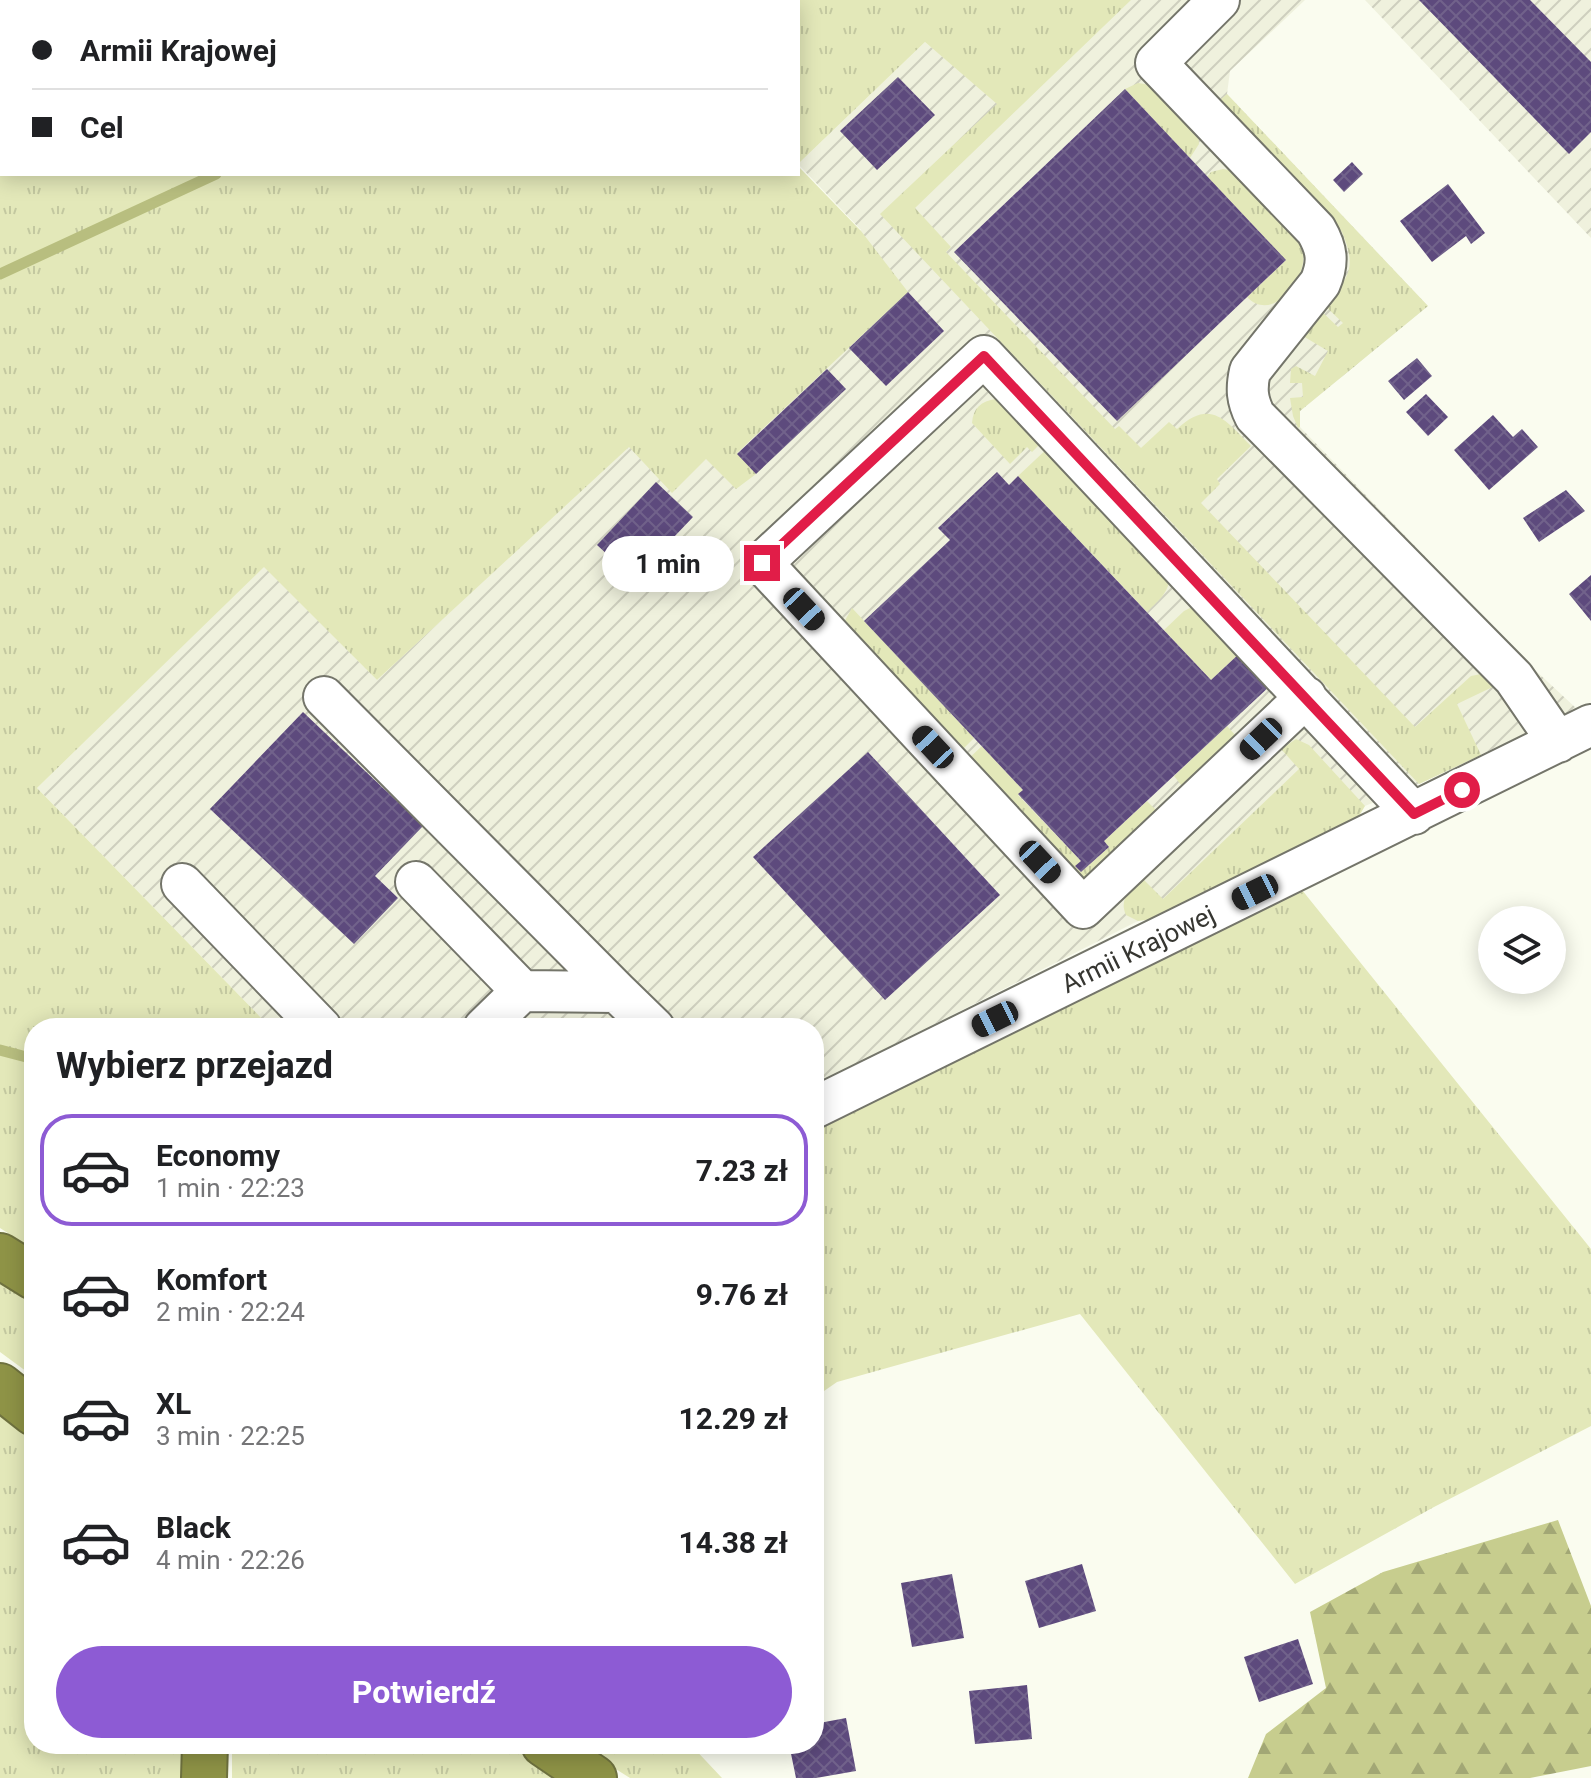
<!DOCTYPE html>
<html lang="pl">
<meta charset="utf-8">
<style>
:root{--surface:#fff;--page:#f2f2f2;--text:#202124;--muted:#757577;--line:#e0e0e0;--accent:#8d5bd4}
body{margin:0;font-family:Roboto,sans-serif;background:var(--page);color:var(--text);height:100vh;display:flex;flex-direction:column;font-size:30px;white-space:nowrap}
*{box-sizing:border-box;margin:0}
p{font-size:26px;color:var(--muted)}
.icon{flex:none;width:44px;height:44px;fill:none;stroke:currentColor;stroke-width:2;stroke-linecap:round;stroke-linejoin:round}
.map{position:relative;flex:1;overflow:hidden}
.panel{position:absolute;left:24px;top:1018px;width:800px;height:736px;display:flex;flex-direction:column;background:var(--surface);border-radius:32px;box-shadow:0 4px 20px #0003}
.panel>*{flex:none}
.banner{position:absolute;left:0px;top:0px;width:800px;height:176px;box-shadow:0 4px 20px #0003;display:grid;align-content:center;height:176px;padding:0 32px;background:var(--surface)}
.tools{position:absolute;left:1478px;top:906px;display:grid;gap:16px}
.tools a{display:grid;place-items:center;width:88px;height:88px;border-radius:50%;background:var(--surface);box-shadow:0 4px 20px #0003;font-size:40px}
.end{position:absolute;width:36px;height:36px;margin:-18px;border:10px solid #e11d48;background:#fff;box-shadow:0 0 0 4px #fff}
.from{border-radius:50%}
.bubble{position:absolute;height:56px;border-radius:28px;background:var(--surface);box-shadow:0 4px 20px #0003;font-size:26px;font-weight:700;line-height:56px;text-align:center}
.car{position:absolute;width:24px;height:48px;margin:-24px -12px;border-radius:10px;box-shadow:0 0 6px 2px #0007;background:linear-gradient(#222 24%,#8ab4d8 0 40%,#222 0 76%,#8ab4d8 0 86%,#222 0)}
.banner b{display:flex;align-items:center;gap:28px;height:76px;font-size:30px}
.banner b+b{border-top:2px solid var(--line)}
.banner i{width:20px;height:20px;background:var(--text)}
ul{padding:0;list-style:none}
li{display:flex;align-items:center;gap:24px;height:112px;margin:0 16px 12px;padding:0 16px;border:4px solid transparent;border-radius:32px}
li div{flex:1}
li b{display:block;font-size:30px}
li em{font-style:normal;font-weight:700}
li.current{border-color:var(--accent)}
li>.icon{width:72px;height:72px;stroke-width:1.5}
h2{padding:0 32px;font-size:36px;line-height:96px}
.cta{display:flex;gap:16px;margin-top:auto;padding:16px 32px}
.cta a{flex:1;height:92px;border-radius:48px;background:var(--accent);color:#fff;font-size:32px;font-weight:700;line-height:92px;text-align:center}
.map>svg:first-child{display:block}
.industrial{fill:url(#industrial-furrows)}
.grass{fill:url(#grass-tufts)}
.forest{fill:url(#forest-firs)}
.lines{fill:none;stroke-linecap:round;stroke-linejoin:round}
.stream{stroke:#b8be7f;stroke-width:11}
.building{fill:url(#building-cross-hatch)}
.minor-casing{stroke:#74756a;stroke-width:44}
.highway-casing{stroke:#6f723f;stroke-width:48}
.minor{stroke:#fff;stroke-width:40}
.highway{stroke:#8e9346;stroke-width:44}
.route{stroke:#e11d48;stroke-width:10}
.labels{text-anchor:middle;stroke-width:8;stroke-linejoin:round;paint-order:stroke}
.street-label{font-size:26px;fill:#363631;stroke:#fff}
</style>
<div class="map">
<svg width="1591" height="1778" viewBox="0 0 1591 1778">
<defs>
<pattern id="industrial-furrows" width="10" height="10" patternUnits="userSpaceOnUse" patternTransform="scale(2)"><rect width="10" height="10" fill="#eff1dd"/><path d="M-1 1l2-2M0 10L10 0M9 11l2-2" fill="none" stroke="#cecfbe"/></pattern>
<pattern id="grass-tufts" width="24" height="20" patternUnits="userSpaceOnUse" patternTransform="scale(2)"><rect width="24" height="20" fill="#e3e8b9"/><path d="M3 7l-1-3M5 7V3M7 7l1-3M15 17l-1-3M17 17v-4M19 17l1-3" fill="none" stroke="#c3c8a0"/></pattern>
<pattern id="forest-firs" width="22" height="20" patternUnits="userSpaceOnUse" patternTransform="scale(2)"><rect width="22" height="20" fill="#c7cd8e"/><path d="M5 1l3.5 6h-7zM16 11l3.5 6h-7z" fill="#a2a775"/></pattern>
<pattern id="building-cross-hatch" width="8" height="8" patternUnits="userSpaceOnUse" patternTransform="scale(2)"><rect width="8" height="8" fill="#5d4a7d"/><path d="M0 0l8 8M0 8l8-8" fill="none" stroke="#71628b"/></pattern>
</defs>
<rect width="100%" height="100%" fill="#fafcef"/>
<!-- industrial -->
<path class="industrial" d="M1108,0H1305L1230,71L1227,94L1428,306L1300,411V427L1535,670L1577,709L1419,784L1365,806L814,1085V1028H271L37,788L264,566L377,680L861,230L798,164L925,42L998,103Z
M1365,0H1591V238Z"/>
<!-- grass -->
<path class="grass" d="M0,0H1131L915,208L951,247L946,252L1115,429L1119,426L1141,448L1169,422L1177,429C1211,398 1225,420 1251,446L1217,479L1220,484L1201,503L1415,727L1471,676L1486,673L1501,683L1457,704L1481,755L1419,784L880,214L997,104L925,42L798,164V2H2V174H798V166L861,231L908,292L737,453L756,474L736,489L706,459L672,493L629,447L377,680L264,567L37,788L271,1028H34V1250L0,1228Z
M1138,83L1151,85L1198,134L1199,144L1190,158L1125,89Z
M1227,94L1428,306L1300,411V427L1298,428L1293,416L1290,398L1303,397L1302,383H1290L1291,369L1296,366L1315,376L1328,351L1303,336L1319,309L1338,327L1343,323L1323,304C1350,278 1357,268 1342,232L1232,115L1221,99Z
M1223,169C1241,171 1250,186 1262,198C1277,213 1299,230 1303,251C1308,278 1273,324 1247,297L1286,260L1207,177L1211,172Z
M996,399L1007,404L1044,440L1032,452L1027,447L1010,464L972,423C973,408 981,401 996,399Z
M1050,446L1170,573C1170,592 1160,599 1147,612L1018,476Z
M1194,606L1241,652L1211,680L1164,630L1184,611Z
M852,608L974,738L959,753L843,624Z
M1227,726L1236,736L1185,790L1174,776Z
M1296,739L1309,745L1365,806L1359,816L1153,919L1138,921L1126,915C1118,897 1132,890 1143,879L1163,899L1299,769L1281,749Z
M982,746L1023,790L1018,795L1081,861L1076,866L1081,872L1109,847L1104,841L1147,801L1159,813L1087,881L1076,879L966,761Z
M1302,890L1591,1249V1426L1434,1507L1295,1584L1080,1314L837,1382L814,1398V1132Z
M0,1278L34,1299V1377L0,1352Z
M0,1411L34,1443V1744H183L185,1778H0Z
M232,1744H510L553,1778H232Z
M576,1744H690L722,1778H630Z"/>
<!-- forest -->
<path class="forest" d="M1558,1520L1591,1606V1766L1530,1778H1248L1266,1734L1326,1688L1310,1612L1383,1572Z"/>
<g class="lines">
<!-- stream -->
<path class="stream" d="M589,2L594,0
M0,274L216,174
M0,1050L34,1059"/>
</g>
<!-- building -->
<path class="building" d="M1419,0H1530L1591,62V132L1569,154Z
M898,77L935,115L877,170L840,131Z
M1125,89L1286,260L1117,421L954,252Z
M1352,162L1363,174L1344,192L1333,180Z
M1448,184L1485,233L1471,244L1466,236L1432,262L1400,221Z
M908,292L944,331L886,386L849,348Z
M1417,358L1432,376L1404,400L1388,381Z
M827,369L846,389L756,474L737,454Z
M1426,394L1448,417L1428,436L1406,412Z
M1493,415L1513,437L1522,429L1538,447L1489,490L1454,450Z
M997,472L1009,485L1018,476L1211,680L1241,652L1272,684L1104,841L1109,847L1081,872L1075,866L1081,861L1018,794L1023,790L864,621L950,540L938,528Z
M656,482L693,517L634,579L597,545Z
M1566,490L1585,511L1539,542L1523,518Z
M1591,575V621L1569,594Z
M303,712L423,826L375,876L398,898L354,944L210,809Z
M868,752L1000,895L885,1000L753,857Z
M1082,1564L1096,1611L1039,1628L1025,1581Z
M952,1574L964,1638L912,1647L901,1583Z
M1298,1639L1313,1684L1259,1702L1244,1657Z
M1027,1685L1032,1739L975,1744L969,1691Z
M846,1718L856,1771L816,1778H796L789,1744H814V1724Z"/>
<g class="lines">
<defs>
<path id="minor" d="M1219,0L1156,63L1316,230C1327,249 1329,262 1320,283L1250,371C1246,389 1247,400 1255,416L1514,678L1558,742
M324,697L617,992
M1306,697L1083,908L762,563L984,356L1414,814
M416,882L522,991L617,992L654,1028
M182,884L321,1028
M484,1028L522,991
M814,1108L1591,725"/>
<path id="highway" d="M0,1256L34,1277
M0,1386L34,1413
M544,1744L594,1778
M204,1778L205,1744"/>
</defs>
<!-- minor casing -->
<use href="#minor" class="minor-casing"/>
<!-- highway casing -->
<use href="#highway" class="highway-casing"/>
<!-- minor -->
<use href="#minor" class="minor"/>
<!-- highway -->
<use href="#highway" class="highway"/>
</g>
<g class="lines">
<!-- route -->
<path class="route" d="M762,563L984,356L1414,814L1462,790"/>
</g>
<g class="labels">
<!-- street labels -->
<g class="street-label">
<text transform="translate(1138 949) rotate(-26)" y="9">Armii Krajowej</text>
</g>
</g>
</svg>
<div class="tools">
<a><svg class="icon" aria-label="layers" viewBox="0 0 24 24"><path d="M12 4l9 5-9 5-9-5zM3 14l9 5 9-5"/></svg></a>
</div>
<i class="end from" style="left:1462px;top:790px"></i>
<i class="end" style="left:762px;top:563px"></i>
<div class="bubble" style="left:602px;top:536px;width:132px">1 min</div>
<i class="car" style="left:804px;top:609px;rotate:137deg"></i>
<i class="car" style="left:1261px;top:739px;rotate:226deg"></i>
<i class="car" style="left:933px;top:747px;rotate:317deg"></i>
<i class="car" style="left:1040px;top:862px;rotate:137deg"></i>
<i class="car" style="left:1255px;top:892px;rotate:244deg"></i>
<i class="car" style="left:995px;top:1019px;rotate:244deg"></i>
<div class="banner">
<b><i class="from"></i>Armii Krajowej</b>
<b><i></i>Cel</b>
</div>
<section class="panel">
<h2>Wybierz przejazd</h2>
<ul>
<li class="current"><svg class="icon" aria-label="car" viewBox="0 0 24 24"><path d="M5 17H2v-5l4-1 3-4h7l3 4 3 1v5h-3M9 17h6M6 11h13"/><circle cx="7" cy="17" r="2"/><circle cx="17" cy="17" r="2"/></svg><div><b>Economy</b><p>1 min · 22:23</p></div><em>7.23 zł</em></li>
<li><svg class="icon" aria-label="car" viewBox="0 0 24 24"><path d="M5 17H2v-5l4-1 3-4h7l3 4 3 1v5h-3M9 17h6M6 11h13"/><circle cx="7" cy="17" r="2"/><circle cx="17" cy="17" r="2"/></svg><div><b>Komfort</b><p>2 min · 22:24</p></div><em>9.76 zł</em></li>
<li><svg class="icon" aria-label="car" viewBox="0 0 24 24"><path d="M5 17H2v-5l4-1 3-4h7l3 4 3 1v5h-3M9 17h6M6 11h13"/><circle cx="7" cy="17" r="2"/><circle cx="17" cy="17" r="2"/></svg><div><b>XL</b><p>3 min · 22:25</p></div><em>12.29 zł</em></li>
<li><svg class="icon" aria-label="car" viewBox="0 0 24 24"><path d="M5 17H2v-5l4-1 3-4h7l3 4 3 1v5h-3M9 17h6M6 11h13"/><circle cx="7" cy="17" r="2"/><circle cx="17" cy="17" r="2"/></svg><div><b>Black</b><p>4 min · 22:26</p></div><em>14.38 zł</em></li>
</ul>
<div class="cta"><a>Potwierdź</a></div>
</section>
</div>
